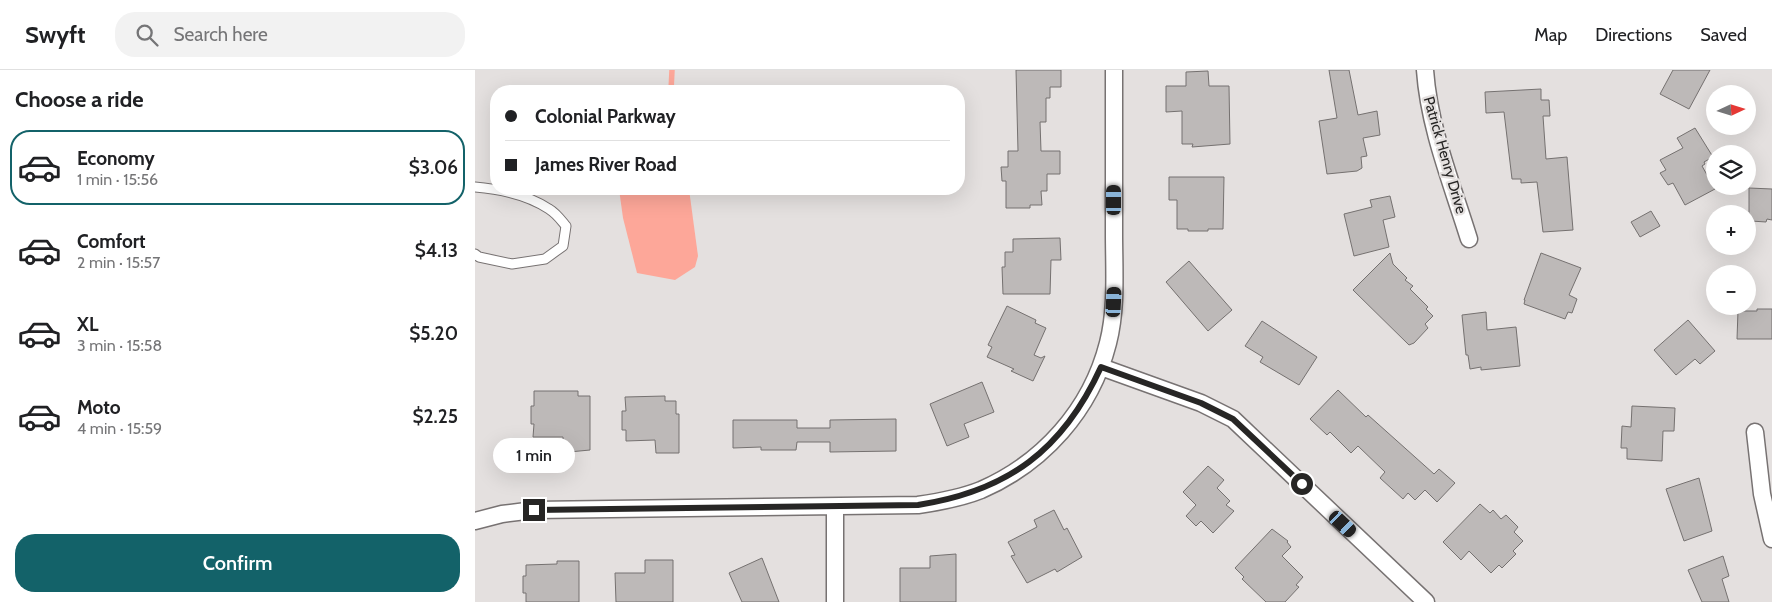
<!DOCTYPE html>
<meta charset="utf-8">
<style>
:root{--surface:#fff;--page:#f2f2f2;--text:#202124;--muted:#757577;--line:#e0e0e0;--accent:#136269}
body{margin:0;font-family:Cabin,sans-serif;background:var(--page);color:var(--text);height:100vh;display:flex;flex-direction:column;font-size:19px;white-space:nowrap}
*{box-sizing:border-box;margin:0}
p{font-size:16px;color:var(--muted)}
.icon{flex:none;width:28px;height:28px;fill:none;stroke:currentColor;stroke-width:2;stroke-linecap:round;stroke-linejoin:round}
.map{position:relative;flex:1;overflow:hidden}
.side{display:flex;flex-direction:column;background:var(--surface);width:475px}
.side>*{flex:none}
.banner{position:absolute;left:15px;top:15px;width:475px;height:110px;border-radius:20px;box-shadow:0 5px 20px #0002;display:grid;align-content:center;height:110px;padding:0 15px;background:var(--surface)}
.needle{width:32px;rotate:86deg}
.controls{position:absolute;left:1231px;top:15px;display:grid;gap:10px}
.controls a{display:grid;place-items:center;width:50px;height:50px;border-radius:50%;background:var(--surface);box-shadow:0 5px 20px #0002;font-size:25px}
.end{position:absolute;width:22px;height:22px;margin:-11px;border:6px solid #272625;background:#fff;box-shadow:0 0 0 2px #fff}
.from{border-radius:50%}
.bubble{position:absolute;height:35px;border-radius:18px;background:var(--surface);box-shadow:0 5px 20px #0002;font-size:16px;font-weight:600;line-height:35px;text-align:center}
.car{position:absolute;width:15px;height:30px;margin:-15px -8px;border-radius:6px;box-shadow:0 0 4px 1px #0007;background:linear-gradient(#222 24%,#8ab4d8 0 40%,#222 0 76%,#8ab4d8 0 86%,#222 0)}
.banner b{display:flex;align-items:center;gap:18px;height:48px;font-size:19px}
.banner b+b{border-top:1px solid var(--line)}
.banner i{width:12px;height:12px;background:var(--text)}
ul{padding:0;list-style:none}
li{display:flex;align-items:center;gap:15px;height:75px;margin:0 10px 8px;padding:0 5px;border:2px solid transparent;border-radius:20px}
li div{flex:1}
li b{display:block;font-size:19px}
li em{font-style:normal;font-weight:600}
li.on{border-color:var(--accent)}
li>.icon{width:45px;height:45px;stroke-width:1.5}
h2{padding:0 15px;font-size:22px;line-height:60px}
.button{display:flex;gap:10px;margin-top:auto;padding:10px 15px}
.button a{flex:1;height:58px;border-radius:20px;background:var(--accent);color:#fff;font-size:20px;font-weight:600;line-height:58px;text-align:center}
header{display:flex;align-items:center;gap:30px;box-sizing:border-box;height:70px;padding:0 25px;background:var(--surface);border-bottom:1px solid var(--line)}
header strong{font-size:24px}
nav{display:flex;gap:28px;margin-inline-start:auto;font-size:18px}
.search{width:350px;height:45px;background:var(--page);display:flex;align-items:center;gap:12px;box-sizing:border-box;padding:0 18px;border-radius:20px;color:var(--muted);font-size:19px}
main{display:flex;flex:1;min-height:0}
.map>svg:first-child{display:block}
.water{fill:#fda799}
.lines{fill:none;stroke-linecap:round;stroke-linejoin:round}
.stream{stroke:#fda799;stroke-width:5.5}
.building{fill:#bdb9b8;stroke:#757170}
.service-casing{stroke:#777272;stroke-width:11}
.minor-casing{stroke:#777272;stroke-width:19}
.service{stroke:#fff;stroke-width:9}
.minor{stroke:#fff;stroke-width:16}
.route{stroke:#272625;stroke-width:6}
.labels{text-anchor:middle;stroke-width:4.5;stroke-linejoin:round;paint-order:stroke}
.street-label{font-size:15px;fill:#272625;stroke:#e4e0df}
</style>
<header>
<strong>Swyft</strong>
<div class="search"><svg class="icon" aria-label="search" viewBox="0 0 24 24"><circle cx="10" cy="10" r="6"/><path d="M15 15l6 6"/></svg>Search here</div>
<nav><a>Map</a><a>Directions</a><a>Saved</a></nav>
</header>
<main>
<section class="side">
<h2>Choose a ride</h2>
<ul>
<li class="on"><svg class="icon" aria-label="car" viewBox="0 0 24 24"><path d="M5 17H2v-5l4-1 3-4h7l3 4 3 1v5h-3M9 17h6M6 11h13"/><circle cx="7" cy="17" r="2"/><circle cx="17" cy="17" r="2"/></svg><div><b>Economy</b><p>1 min · 15:56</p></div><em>$3.06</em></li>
<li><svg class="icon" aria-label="car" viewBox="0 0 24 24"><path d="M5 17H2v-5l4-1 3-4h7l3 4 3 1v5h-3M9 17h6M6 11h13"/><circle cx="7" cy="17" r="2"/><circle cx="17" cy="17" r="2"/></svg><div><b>Comfort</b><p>2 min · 15:57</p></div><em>$4.13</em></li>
<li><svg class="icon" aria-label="car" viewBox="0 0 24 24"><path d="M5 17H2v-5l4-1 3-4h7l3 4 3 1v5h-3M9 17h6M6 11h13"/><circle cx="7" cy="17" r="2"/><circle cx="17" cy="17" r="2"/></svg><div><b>XL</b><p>3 min · 15:58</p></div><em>$5.20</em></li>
<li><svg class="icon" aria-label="car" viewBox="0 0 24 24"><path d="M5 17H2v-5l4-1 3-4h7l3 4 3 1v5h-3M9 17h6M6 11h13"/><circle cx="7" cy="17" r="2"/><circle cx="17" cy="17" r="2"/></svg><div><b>Moto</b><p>4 min · 15:59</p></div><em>$2.25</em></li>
</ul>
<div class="button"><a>Confirm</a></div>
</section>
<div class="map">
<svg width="1297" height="532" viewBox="0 0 1297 532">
<rect width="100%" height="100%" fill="#e4e0df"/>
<!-- water -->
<path class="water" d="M144,119H214L223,186L220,197L200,210L162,203L148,148Z"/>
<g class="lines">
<!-- stream -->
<path class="stream" d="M196,21L197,0"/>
</g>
<!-- building -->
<path class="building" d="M541,0H586V17H575V28H571V52H565L566,81H585V104H572V121H566L567,135H555V138H531V111H527L526,97H533V81H543Z
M854,0H874L883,45L902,41L905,65L888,68L892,86L886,87L887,98L882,101L852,104L844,51L862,48Z
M1198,0H1235L1214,39L1185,24Z
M733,1L734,16H754L755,74L717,77L718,74H707V41L691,42V16H711V2Z
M1066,19V30H1074L1075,46H1068L1071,89L1092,87L1098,160L1068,162L1062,112L1046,113V109H1037L1029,42L1011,43L1010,22Z
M1220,58L1238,87L1229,92L1230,94L1227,96L1240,119L1210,135L1198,113L1193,115L1185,103L1191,100L1185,90L1208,78L1202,68Z
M694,107H749L748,159H733V161H713V159H702V130H694Z
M1274,118L1297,119V150L1292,149L1291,152L1276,151V149H1274Z
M915,126L920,147L908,150L914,177L879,186L869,144L897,137L895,130Z
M1176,141L1185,156L1165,167L1156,152Z
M585,168L586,190H576L575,224H528L527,197H530V182H538V169Z
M915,183L918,194L932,208L930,210L938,216L935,219L953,237L951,239L958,246L950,254L953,258L939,273L934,275L878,220Z
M1066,183L1106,198L1094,225L1102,229L1097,243L1093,242L1090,249L1049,234L1050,230H1049Z
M714,191L757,240L733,261L691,212Z
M532,236L561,250L560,253L571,258L559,285L566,288L570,286L558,311L536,301L539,299L512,287L517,277L513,275Z
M1282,239H1297V269H1262L1263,241H1282Z
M1011,242L1012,260L1041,257L1045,296L1006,300V297L995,299L993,285H991L987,245Z
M1213,250L1240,281L1225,294L1220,289L1201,305L1179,280Z
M787,251L842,287L824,315L785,292L788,287L770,276Z
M507,312L519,342L489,354L494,367L472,376L455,334Z
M863,320L891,347L893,345L959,404L964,399L980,413L962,432L950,420L940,430L933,423L928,429L905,408L910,402L883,376L876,383L855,362L852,365L835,349Z
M59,321H103V326H115V380L94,382L93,380L88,379V367H58L59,354H56V336H59Z
M190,326V331H201V344H204V383H181L180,370L151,371V360H147V341H151L150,327Z
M1157,336L1200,338L1199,361H1188L1187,391L1152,389V378H1146L1147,356L1156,357Z
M421,349V381L355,382V372H322L321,380H286V377L258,378V350H322V358H355V350Z
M733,396L749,410L742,418L755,431L751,435L759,441L738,463L726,451L721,456L711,446L721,435L708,422Z
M1224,408L1237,461L1209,471L1191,419Z
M1005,434L1015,443L1018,440L1026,449L1031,445L1043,457L1039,462L1048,471L1038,481L1041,484L1027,498L1024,495L1016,503L994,481L986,490L968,472Z
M579,440L589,460L592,458L607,487L582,502L580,499L552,513L536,486L540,485L533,472L562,457L559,450Z
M797,459L813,471L812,472L816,477L807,486L828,507L821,515L824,517L810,532H791L767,509L769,507L760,498Z
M481,484V532H425V498H455V486Z
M1248,486L1254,506L1247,509L1254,532H1227L1213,500Z
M287,488L304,532H267L254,503Z
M170,490H198V532H141L140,503H170Z
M82,491H104V532H51V523H48V506H51V495L82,494Z"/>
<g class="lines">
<defs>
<path id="service" d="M0,117C24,119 53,125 74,139C81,143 86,150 91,156L88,176L70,189L37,194L4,187L0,184"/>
<path id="minor" d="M950,0C954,58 977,114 994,169
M626,297L726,333L758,349L951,532
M1280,362L1287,424L1297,469
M0,451L27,444L59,440L443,435C464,432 486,428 506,420C568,393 616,340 633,273C642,238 639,200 639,163C639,109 639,54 639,0
M360,532V437"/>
</defs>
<!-- service casing -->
<use href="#service" class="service-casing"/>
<!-- minor casing -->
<use href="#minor" class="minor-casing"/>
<!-- service -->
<use href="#service" class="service"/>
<!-- minor -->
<use href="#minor" class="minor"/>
</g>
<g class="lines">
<!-- route -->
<path class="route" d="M59,440L443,435C533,421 588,380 626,297L726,333L758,349L827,414"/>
</g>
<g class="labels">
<!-- street labels -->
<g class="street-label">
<text transform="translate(970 85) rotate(74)" y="5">Patrick Henry Drive</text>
</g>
</g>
</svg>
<div class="controls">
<a><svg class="needle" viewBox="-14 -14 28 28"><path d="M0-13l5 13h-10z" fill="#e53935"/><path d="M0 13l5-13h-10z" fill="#757577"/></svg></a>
<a><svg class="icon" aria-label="layers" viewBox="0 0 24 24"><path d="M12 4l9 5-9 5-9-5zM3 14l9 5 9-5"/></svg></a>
<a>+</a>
<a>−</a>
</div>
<i class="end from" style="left:827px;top:414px"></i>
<i class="end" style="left:59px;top:440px"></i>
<div class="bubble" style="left:18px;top:368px;width:82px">1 min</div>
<i class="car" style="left:639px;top:130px;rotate:0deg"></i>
<i class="car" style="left:639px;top:232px;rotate:3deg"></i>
<i class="car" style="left:868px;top:454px;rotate:133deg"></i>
<div class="banner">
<b><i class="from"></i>Colonial Parkway</b>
<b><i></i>James River Road</b>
</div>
</div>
</main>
